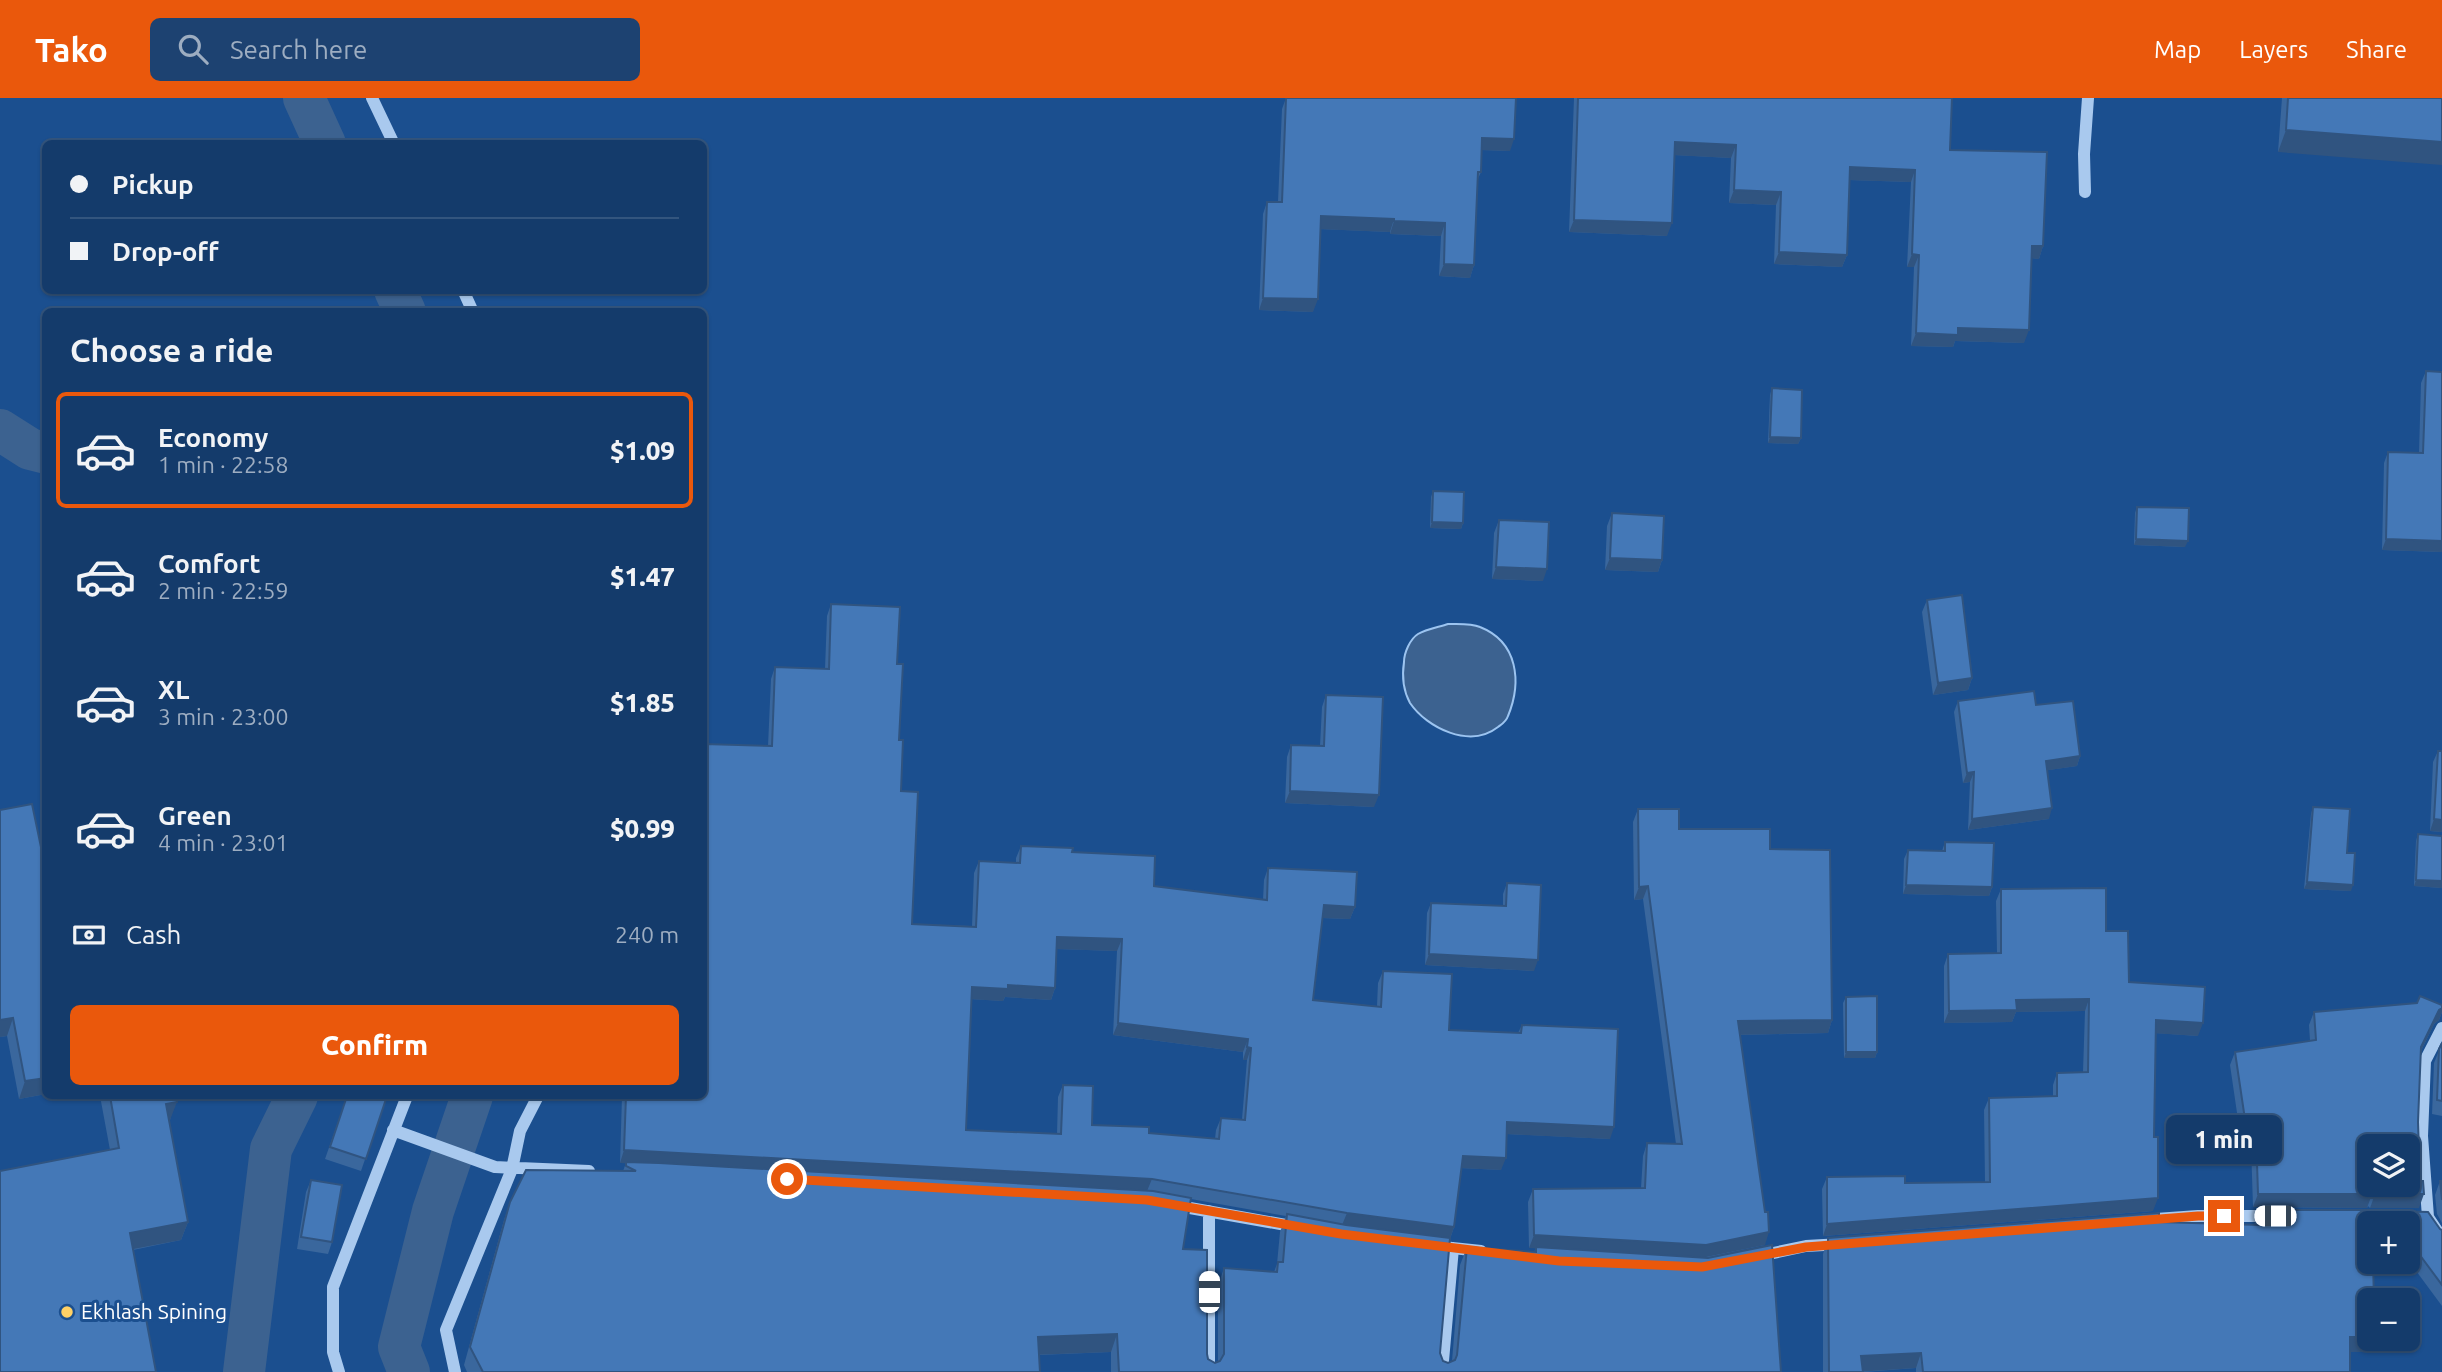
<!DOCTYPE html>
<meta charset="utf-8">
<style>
:root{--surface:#143b6b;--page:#1d4271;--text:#f1f3f6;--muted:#9dadc1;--line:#33557e;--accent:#ea580c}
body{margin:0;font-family:Ubuntu,sans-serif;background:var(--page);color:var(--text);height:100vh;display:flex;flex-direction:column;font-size:26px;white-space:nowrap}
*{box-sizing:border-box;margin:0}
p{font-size:23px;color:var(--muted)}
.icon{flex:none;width:38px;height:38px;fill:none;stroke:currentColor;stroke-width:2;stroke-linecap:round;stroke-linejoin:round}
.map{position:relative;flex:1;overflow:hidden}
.panel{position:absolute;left:42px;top:210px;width:665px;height:791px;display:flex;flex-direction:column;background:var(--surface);border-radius:10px;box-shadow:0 2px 5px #0004,0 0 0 2px var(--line)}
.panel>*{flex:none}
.banner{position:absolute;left:42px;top:42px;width:665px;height:154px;border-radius:10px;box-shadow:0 2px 5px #0004,0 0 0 2px var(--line);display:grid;align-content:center;height:154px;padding:0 28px;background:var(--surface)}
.controls{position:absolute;left:2357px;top:1036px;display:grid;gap:14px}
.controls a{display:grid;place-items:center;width:63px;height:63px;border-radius:10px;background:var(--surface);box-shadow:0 2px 5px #0004,0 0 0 2px var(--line);font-size:35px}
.end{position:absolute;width:32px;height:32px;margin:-16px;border:9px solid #ea580c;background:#fff;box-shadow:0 0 0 4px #fff}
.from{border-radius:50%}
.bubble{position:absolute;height:49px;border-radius:10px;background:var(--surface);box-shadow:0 2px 5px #0004,0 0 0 2px var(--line);font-size:23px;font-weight:800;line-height:49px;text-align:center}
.car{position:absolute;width:21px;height:42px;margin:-21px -10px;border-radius:9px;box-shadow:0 0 5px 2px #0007;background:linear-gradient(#fff 24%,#345 0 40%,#fff 0 76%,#345 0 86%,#fff 0)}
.banner b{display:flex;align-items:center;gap:24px;height:66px;font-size:26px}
.banner b+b{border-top:2px solid var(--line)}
.banner i{width:18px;height:18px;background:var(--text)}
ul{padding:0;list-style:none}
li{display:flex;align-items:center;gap:21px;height:116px;margin:0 14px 10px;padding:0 14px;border:4px solid transparent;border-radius:10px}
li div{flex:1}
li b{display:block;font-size:26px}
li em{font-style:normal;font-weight:800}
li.active{border-color:var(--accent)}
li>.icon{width:63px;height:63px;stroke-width:1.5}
h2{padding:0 28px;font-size:32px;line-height:84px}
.pay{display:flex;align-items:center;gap:18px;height:77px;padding:0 28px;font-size:26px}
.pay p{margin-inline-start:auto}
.button{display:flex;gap:14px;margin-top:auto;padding:14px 28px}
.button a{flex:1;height:80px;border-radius:10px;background:var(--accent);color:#fff;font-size:28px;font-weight:800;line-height:80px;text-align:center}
header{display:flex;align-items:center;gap:42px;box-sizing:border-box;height:98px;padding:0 35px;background:var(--accent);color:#fff}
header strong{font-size:33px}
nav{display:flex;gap:38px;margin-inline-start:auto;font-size:24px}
.search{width:490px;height:63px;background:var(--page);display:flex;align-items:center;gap:18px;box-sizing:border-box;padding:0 24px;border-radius:10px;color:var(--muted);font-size:26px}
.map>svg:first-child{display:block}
.water{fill:#3c6290;stroke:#9cc4f0;stroke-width:2}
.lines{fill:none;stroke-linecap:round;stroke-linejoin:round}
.canal{stroke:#3c6290;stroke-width:42}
.minor{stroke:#a9c9ee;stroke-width:12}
.wall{fill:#3a679d;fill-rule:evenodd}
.shaded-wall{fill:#305480}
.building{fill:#4478b7;stroke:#305480;stroke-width:2;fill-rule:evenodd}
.route{stroke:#ea580c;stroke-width:9}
.poi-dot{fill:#ffd166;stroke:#1b4f8f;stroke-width:2.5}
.labels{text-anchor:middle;stroke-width:6;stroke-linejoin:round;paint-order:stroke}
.poi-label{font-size:21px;fill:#fff;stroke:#1b4f8f;text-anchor:start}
</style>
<header>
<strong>Tako</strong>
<div class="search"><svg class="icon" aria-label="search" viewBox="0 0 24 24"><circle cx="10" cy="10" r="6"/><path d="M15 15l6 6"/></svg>Search here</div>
<nav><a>Map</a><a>Layers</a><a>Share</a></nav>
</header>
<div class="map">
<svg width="2442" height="1274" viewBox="0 0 2442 1274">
<rect width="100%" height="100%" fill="#1b4f8f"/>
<!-- water -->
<path class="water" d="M1448,526C1458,526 1471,525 1480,529C1518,544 1522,584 1508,618C1506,624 1502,626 1498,629C1470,651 1427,630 1410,605C1403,592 1402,577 1404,564C1404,555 1410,541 1418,536C1426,531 1439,529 1448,526Z"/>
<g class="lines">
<!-- canal -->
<path class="canal" d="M304,0L325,46
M395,192L405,214
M0,332L30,351L46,355
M244,1274L271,1051L297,998
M409,1274L399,1249L433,1113L472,998"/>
<!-- minor -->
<path class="minor" d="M372,0L394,46
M2085,94L2084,56L2088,0
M463,192L473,214
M2442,930L2425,963L2422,1038L2428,1119L2442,1140
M393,1032L495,1069L589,1073
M1173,1107L1297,1129
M1209,1113V1274
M2359,1118H2401
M2142,1122L2198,1118H2271
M1433,1148L1481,1153
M1759,1158L1806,1148L1842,1146
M339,1274L333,1254V1189L407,998
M455,1274L446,1232L512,1071L520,1033L538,998
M1442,1274L1453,1150"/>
</g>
<!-- wall -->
<path class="wall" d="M1286,0L1510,53L1482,52L1481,74L1477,83L1474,167L1470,180L1439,178L1441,138L1390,136V134L1320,131L1313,214L1259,212L1263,116L1267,104H1278L1282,11Z
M1574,0H1952L1950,52L2043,148L2039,161L2032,160L2024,245L1955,243L1953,249L1911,248L1914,169H1907L1911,84L1850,82L1847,157L1842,169L1774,166L1776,107L1729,105L1731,60L1675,57L1667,138L1569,134Z
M2282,0H2442L2278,54Z
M2426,273L2442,274V454L2382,452L2384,365L2388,354L2419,355L2421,285Z
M1772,290L1801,340L1798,346L1768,345L1770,297Z
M1433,393L1463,425L1461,431L1430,430L1431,399Z
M2137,409L2185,449L2134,447L2135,415Z
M1612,415L1662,462L1658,474L1605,472L1607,428Z
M1499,422L1543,483L1492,481L1494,435Z
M1927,502L1972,580L1968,592L1933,597L1922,514Z
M831,506L897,566L901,693L912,826L972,828L974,775L979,763L1016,765V760L1021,748L1072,754L1154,788L1263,802L1264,782L1268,770L1355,809L1350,821L1322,820L1313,902L1377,908L1378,885L1383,873L1449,932L1518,935L1522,927L1610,1041L1507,1036L1501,1072L1461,1070L1454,1129L1450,1141L1440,1255L1443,1263L1448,1265L1452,1263L1460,1167L1467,1149L1534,1154L1536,1150H1529L1528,1104L1533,1091L1641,1090L1643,1058L1647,1045L1676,1046L1643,801L1634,802L1633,724L1638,711L1679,731L1770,751L1832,922L1828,935L1740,937L1765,1147L1705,1160L1781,1274H1111V1254L1039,1257L1040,1274H467L464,1267L504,1122L510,1104L623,1073L626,1065H620L622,998H704L768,648L771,581L775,569L825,571L827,518ZM1057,851L1117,853L1113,937L1243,954V962H1247L1242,1021L1221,1020L1216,1032L1215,1041L1149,1035L1092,1027L1063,987L1058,999L1057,1036L966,1032L971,901L1003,903L1005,899L1051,902L1055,890ZM1191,1101L1286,1118L1280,1134L1277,1166L1274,1174L1224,1170L1218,1188V1264L1215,1265L1208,1261L1207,1256L1183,1151Z
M1326,597L1374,709L1285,705L1287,659L1291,647L1320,648L1322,609Z
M1958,603L2036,607L2080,658L2077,668L2048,672L2049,721L1968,732L1970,684L1963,685L1954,614Z
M2438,653H2442V734L2430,733L2433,664Z
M2313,709L2347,755L2351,793L2304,791L2311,716Z
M0,712L46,773V996L19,1001L7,938L0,939Z
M2418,736L2442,738V790L2414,788L2416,743Z
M1945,744L1992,789L1989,798L1903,796L1904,761L1908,752L1942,753Z
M1507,785L1534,873L1425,867L1427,815L1431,805L1503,808V796Z
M2001,791L2106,833L2129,884L2198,938L2156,935L2153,1113L1823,1138L1822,1091L1827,1079L1905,1085L1985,1084L1984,1012L1989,1000L2053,998V987L2057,975L2083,974L2085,913L2016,914L2012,924L1944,925V868L1948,856L1997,855L1996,803Z
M1846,899L1877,954L1875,960H1844L1843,905Z
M2442,907V914L2439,922L2434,926L2421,953L2418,1024L2419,1110H2370L2368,1108L2367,1110L2253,1109L2251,1047L2242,1049L2230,967L2235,954L2310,943L2309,927L2314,914Z
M2442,945V1018L2432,1016L2434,965Z
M100,998H176L170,1022L169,1023L188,1124L181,1142L133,1152L110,1052Z
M347,998H387L361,1073L325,1061Z
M311,1082L332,1144L328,1156L297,1151L306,1094Z
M2440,1083H2442V1125L2437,1116L2435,1097Z
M2259,1112L2369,1254H2350V1274H1916V1270L1863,1274H1823V1156L1828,1140L2159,1124L2254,1127Z
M2388,1113L2442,1132V1208L2408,1162V1125H2384Z"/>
<!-- shaded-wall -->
<path class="shaded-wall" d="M2286,32L2442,44V67L2278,54Z
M1482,40L1514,41L1510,53L1478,52Z
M1675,44L1736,47L1731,60L1671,57Z
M1850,69L1915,72L1911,84L1846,82Z
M1734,92L1781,94L1776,107L1729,105Z
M1321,118L1394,121L1390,134L1316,131Z
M1574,122L1672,125L1667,138L1569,134Z
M1394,123L1445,125L1441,138L1390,136Z
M2032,148H2043L2039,161L2027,160Z
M1779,154L1847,157L1842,169L1774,166Z
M1912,156L1919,157L1914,169H1907Z
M1444,166L1474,167L1470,180L1439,178Z
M1263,200L1318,201L1313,214L1259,212Z
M1958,230L2029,232L2024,245L1955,243L1953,249L1911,248L1916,235Z
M1770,339L1801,340L1798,346L1768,345Z
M1432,424L1463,425L1461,431L1430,430Z
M2136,441L2188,443L2185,449L2134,447Z
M2386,441L2442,443V454L2382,452Z
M1610,460L1662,462L1658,474L1605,472Z
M1496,469L1547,471L1543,483L1492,481Z
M1972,580L1968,592L1933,597L1938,585Z
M2080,658L2077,668L2043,673L2046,663Z
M1974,674L1970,684L1963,685L1967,675Z
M1290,693L1379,697L1374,709L1285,705Z
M2052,710L2049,721L1968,732L1972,721Z
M2434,721L2442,722V734L2430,733Z
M2416,782L2442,783V790L2414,788Z
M2307,784L2353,787L2351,793L2304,791Z
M1906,787L1992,789L1989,798L1903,796Z
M1648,788L1643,801L1634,802L1639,789Z
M1324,807L1355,809L1350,821L1320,820Z
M1057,839L1122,841L1117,853L1053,851Z
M1429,856L1538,862L1534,873L1425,867Z
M1008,887L1055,890L1051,902L1005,899L1003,903L967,901L972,889Z
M2089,901L2085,913L2016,914L2012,924L1944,925L1949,913L2016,902Z
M2442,910V914L2439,922L2434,926L2416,963L2421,949L2439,912Z
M13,920L7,938L0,939V922Z
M1832,922L1828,935L1733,937L1738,923Z
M2156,922L2203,925L2198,938L2151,935Z
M1118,925L1248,941L1243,954L1113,937Z
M1247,949L1251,950L1247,962H1243Z
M1846,954H1877L1875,960H1844Z
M46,980V996L19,1001L25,983Z
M177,1004L170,1022L159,1024L166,1006Z
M1507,1024L1614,1029L1610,1041L1503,1036Z
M2256,1034L2251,1047L2242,1049L2247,1035Z
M624,1052L1152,1081L1147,1093L620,1065Z
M1463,1058L1506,1060L1501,1072L1458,1070Z
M2258,1096H2372L2367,1110L2253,1109Z
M2375,1096H2424L2419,1110H2370Z
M2158,1100L2153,1113L1823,1138L1827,1126Z
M1347,1115L1454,1129L1450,1141L1342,1127Z
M188,1124L181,1142L123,1153L130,1135Z
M1769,1134L1765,1147L1701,1160L1529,1150L1534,1137Z
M1117,1236L1111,1254L1031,1257L1038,1239Z
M2350,1239H2370V1241H2374L2369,1254H2345Z
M1921,1255L1916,1270L1856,1274L1861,1258Z"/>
<!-- building -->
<path class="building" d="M1286,0H1516L1514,41L1482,40L1481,74H1478L1474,167L1444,166L1445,125L1394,123V121L1321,118L1318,201L1263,200L1267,104H1282Z
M1578,0H1952L1950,52L2047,54L2043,148H2032L2029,232L1958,230V237L1916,235L1919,157L1912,156L1915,72L1850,69L1847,157L1779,154L1781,94L1734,92L1736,47L1675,44L1672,125L1574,122Z
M2288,0H2442V44L2286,32Z
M2426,273L2442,274V443L2386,441L2388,354L2423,355Z
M1772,290L1802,292L1801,340L1770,339Z
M1433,393L1464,394L1463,425L1432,424Z
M2137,409L2189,410L2188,443L2136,441Z
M1612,415L1664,418L1662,462L1610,460Z
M1499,422L1549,424L1547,471L1496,469Z
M1962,497L1972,580L1938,585L1927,502Z
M831,506L900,509L897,566H903L899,642H903L901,693L918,694L912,826L976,829L979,763L1020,765L1021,748L1073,750L1072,754L1155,758L1154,788L1267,802L1268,770L1357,774L1355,809L1324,807L1313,902L1381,909L1383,873L1452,876L1449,932L1521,935L1522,927L1618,931L1614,1029L1507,1024L1506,1060L1463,1058L1454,1129L1347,1115L1152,1081L624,1052L626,998H704V646L772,648L775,569L829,571ZM1057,839L1122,841L1118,925L1248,941L1247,949L1251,950L1245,1022L1221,1020L1219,1041L1149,1035V1029L1092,1027L1093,988L1063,987L1061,1036L966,1032L972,889L1008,891V887L1055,890Z
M2034,593L2036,607L2073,603L2080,658L2046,663L2052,710L1972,721L1974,674L1967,675L1958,603Z
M1326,597L1383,599L1379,697L1290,693L1291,647L1324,648Z
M2438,653H2442V722L2434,721Z
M32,706L46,773V980L25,983L13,920L0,922V712Z
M2313,709L2350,711L2347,755H2355L2353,787L2307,784Z
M1638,711H1679V731H1770V751L1830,752L1832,922L1738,923L1765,1114H1768L1769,1134L1706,1147L1534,1137L1533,1091L1645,1090L1647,1045L1682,1046L1648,788L1639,789Z
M2418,736L2442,738V783L2416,782Z
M1945,744L1994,745L1992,789L1906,787L1908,752L1945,753Z
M1507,785L1541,787L1538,862L1429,856L1431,805L1506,808Z
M2106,790V833H2128L2129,884L2205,889L2203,925L2156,922L2154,1039H2158V1100L1827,1126V1079L1905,1078V1085L1990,1084L1989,1000L2057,998V975L2088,974L2089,901L2016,902L2017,912L1949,913L1948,856L2001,855V791Z
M1877,898V954H1846V899Z
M2420,898L2442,907V910L2439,912L2421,949L2418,1024L2420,1083H2423L2424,1096H2375L2372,1093V1096H2258L2256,1034L2247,1035L2235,954L2316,942L2314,914L2417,905ZM2370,1048H2408V1087H2370Z
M2442,945V1003L2437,1002L2439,951Z
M110,998H176L177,1004L166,1006L188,1124L130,1135L156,1274H0V1073L119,1050Z
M347,998H387L366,1061L330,1049Z
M626,1064L659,1065L1153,1093L1191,1100L1183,1151L1207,1152V1256L1208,1261L1215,1265L1220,1263L1224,1256V1170L1277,1174L1278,1164H1283L1287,1116L1346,1127L1450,1140L1440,1255L1443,1263L1448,1265L1455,1262L1457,1257L1467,1149L1536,1154V1149L1708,1160L1772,1147L1781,1274H1119L1117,1236L1038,1239L1040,1274H483L470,1249L510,1104L526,1072L636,1073L626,1068Z
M311,1082L342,1087L332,1144L301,1139Z
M2440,1083H2442V1102Z
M2259,1112H2373V1125H2370V1164H2373L2374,1202H2370V1239H2350V1274H1923L1921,1255L1861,1258L1863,1274H1829L1828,1140L2159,1115V1124L2259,1127Z
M2388,1113L2428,1114L2440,1131L2442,1132V1187L2408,1141V1125H2397Z"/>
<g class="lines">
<!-- route -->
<path class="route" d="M787,1081L1147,1102L1341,1136L1431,1147L1559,1163L1702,1169L1806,1149L2198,1118H2224"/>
</g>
<!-- markers -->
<circle class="poi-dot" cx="67" cy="1214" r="7"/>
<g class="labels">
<!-- poi labels -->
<g class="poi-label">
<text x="81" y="1221">Ekhlash Spining</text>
</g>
</g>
</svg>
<div class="controls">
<a><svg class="icon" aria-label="layers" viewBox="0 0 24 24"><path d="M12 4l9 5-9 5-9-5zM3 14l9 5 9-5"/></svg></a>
<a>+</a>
<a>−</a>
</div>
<i class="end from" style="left:787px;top:1081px"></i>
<i class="end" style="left:2224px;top:1118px"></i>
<div class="bubble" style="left:2166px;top:1017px;width:116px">1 min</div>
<i class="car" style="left:2275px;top:1118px;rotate:270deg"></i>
<i class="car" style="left:1209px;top:1194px;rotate:0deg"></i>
<div class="banner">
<b><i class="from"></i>Pickup</b>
<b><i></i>Drop-off</b>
</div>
<section class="panel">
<h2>Choose a ride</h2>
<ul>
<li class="active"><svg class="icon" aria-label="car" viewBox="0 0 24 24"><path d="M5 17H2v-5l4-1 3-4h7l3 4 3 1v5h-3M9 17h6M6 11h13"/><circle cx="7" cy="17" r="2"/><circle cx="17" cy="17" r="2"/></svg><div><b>Economy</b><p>1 min · 22:58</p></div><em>$1.09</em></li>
<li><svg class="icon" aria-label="car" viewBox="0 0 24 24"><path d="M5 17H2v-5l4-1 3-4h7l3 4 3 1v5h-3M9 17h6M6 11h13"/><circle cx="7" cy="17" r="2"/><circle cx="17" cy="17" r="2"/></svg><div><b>Comfort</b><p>2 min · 22:59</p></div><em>$1.47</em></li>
<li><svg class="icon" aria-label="car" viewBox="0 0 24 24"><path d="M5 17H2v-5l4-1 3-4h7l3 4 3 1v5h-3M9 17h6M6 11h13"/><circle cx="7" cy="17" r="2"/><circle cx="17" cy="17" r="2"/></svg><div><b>XL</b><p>3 min · 23:00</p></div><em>$1.85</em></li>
<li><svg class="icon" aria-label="car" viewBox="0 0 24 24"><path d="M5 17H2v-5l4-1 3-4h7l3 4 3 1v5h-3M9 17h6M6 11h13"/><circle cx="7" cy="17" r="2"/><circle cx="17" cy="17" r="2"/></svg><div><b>Green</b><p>4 min · 23:01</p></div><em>$0.99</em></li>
</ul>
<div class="pay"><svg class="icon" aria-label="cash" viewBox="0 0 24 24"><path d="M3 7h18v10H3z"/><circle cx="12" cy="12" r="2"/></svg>Cash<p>240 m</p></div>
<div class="button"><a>Confirm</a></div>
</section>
</div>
